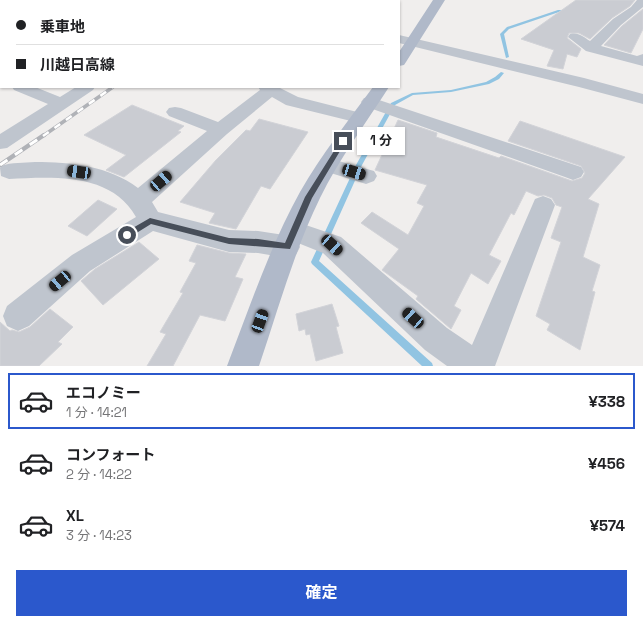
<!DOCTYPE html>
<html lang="ja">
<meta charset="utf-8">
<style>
:root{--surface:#fff;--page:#f6f6f6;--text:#202124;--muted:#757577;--line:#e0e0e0;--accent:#2b58cc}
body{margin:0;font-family:"Space Grotesk","Noto Sans JP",sans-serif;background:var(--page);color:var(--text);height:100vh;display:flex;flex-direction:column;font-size:15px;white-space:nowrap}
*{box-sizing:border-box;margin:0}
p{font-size:13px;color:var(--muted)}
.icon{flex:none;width:22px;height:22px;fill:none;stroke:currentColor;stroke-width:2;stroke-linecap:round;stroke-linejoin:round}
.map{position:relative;height:366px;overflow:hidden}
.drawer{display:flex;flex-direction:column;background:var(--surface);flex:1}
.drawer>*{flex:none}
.banner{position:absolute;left:0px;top:0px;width:400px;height:88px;box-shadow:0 1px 3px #0004;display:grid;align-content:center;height:88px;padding:0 16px;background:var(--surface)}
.end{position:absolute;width:18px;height:18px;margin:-9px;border:5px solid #474e59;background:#fff;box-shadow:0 0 0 2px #fff}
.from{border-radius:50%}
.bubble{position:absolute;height:28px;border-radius:0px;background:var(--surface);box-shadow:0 1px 3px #0004;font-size:13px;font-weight:700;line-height:28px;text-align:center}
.car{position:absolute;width:12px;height:24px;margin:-12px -6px;border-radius:5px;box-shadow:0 0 3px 1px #0007;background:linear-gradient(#222 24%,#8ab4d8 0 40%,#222 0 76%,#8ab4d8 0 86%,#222 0)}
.banner b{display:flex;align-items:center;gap:14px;height:38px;font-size:15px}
.banner b+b{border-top:1px solid var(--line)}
.banner i{width:10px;height:10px;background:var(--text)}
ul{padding:7px 0 0;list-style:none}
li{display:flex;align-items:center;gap:12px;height:56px;margin:0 8px 6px;padding:0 8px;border:2px solid transparent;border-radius:0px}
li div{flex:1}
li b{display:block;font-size:15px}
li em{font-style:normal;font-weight:700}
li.on{border-color:var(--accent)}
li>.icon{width:36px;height:36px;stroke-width:1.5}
.primary-button{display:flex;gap:8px;margin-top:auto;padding:8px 16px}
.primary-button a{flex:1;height:46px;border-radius:0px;background:var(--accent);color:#fff;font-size:16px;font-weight:700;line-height:46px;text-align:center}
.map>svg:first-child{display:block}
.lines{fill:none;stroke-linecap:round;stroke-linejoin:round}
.stream{fill:#91c4e2;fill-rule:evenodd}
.building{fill:#caccd2;stroke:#d2d3d8}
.minor{fill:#bfc5ce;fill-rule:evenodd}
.major{fill:#b0b9c9;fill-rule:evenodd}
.rail-far1-casing{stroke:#b0b2b7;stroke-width:3.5}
.rail-casing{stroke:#b0b2b7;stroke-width:4.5}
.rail-far1{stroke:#fff;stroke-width:2.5;stroke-dasharray:7;stroke-linecap:butt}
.rail{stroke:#fff;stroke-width:3;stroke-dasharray:9;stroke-linecap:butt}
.route{fill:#474e59}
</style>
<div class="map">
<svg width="643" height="366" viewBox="0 0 643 366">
<rect width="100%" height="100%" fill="#f0eeed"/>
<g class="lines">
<!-- stream -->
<path class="stream" d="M558,10H568L570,11L568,12H559L509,29L504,34L509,57L506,58L500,34L507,27Z
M501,72L504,73L499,79L489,84L451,92L413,95L395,105L362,165L319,261L432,363L433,366H422L312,264L311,262L356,165L391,103L412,93L451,90L486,82L495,77Z"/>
</g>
<!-- building -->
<path class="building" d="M576,0H635L630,6L612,18L590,39L579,33H569L567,38L581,49L577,57L567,54L563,69L547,66L554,50L521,39Z
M643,9V29L631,53L604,45L622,26Z
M132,105L184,126L178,131L181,132L124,177L106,170L126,155L84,135Z
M259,119L308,132L270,189L261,186L236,229L209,223L215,213L180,202L216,160L246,130L250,131Z
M398,120L437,133L436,137L499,158L501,156L572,181L582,178L585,173L581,166L508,141L520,121L625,157L588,199L599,204L583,257L600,265L592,291L595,292L580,350L547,330L550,324L536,316L561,242L551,238L562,207L556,205L552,198L544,195L538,196L526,191L514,215L511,213L489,255L501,261L488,284L471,273L454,306L461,310L451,329L416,299L418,296L382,270L399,249L361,223L372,212L408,235L424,206L417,203L427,185L375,170Z
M98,200L117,209L87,236L68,226Z
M139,242L159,259L103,305L81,281L95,269Z
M197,245L229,253L246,254L235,277L243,279L225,321L200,315L173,366H147L166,334L160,332L183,293L180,292L196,263L189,261Z
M332,304L339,326L336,327L343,353L316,361L310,334L306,335L305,329L299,331L296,314Z
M50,309L73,327L58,342L62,344L39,366H0V322L10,331L12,330L19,332L30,327Z"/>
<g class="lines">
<!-- minor -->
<path class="minor" d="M0,0H11L1,1V4Z
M101,0H114L100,1Z
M185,0H206L207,1H186Z
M241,0H253L240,1Z
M337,0H349V1H337Z
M637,0H643V7L621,25L601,46L637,56L643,54V66L586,51L568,37L570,34C579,32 583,37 590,41L613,19L631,7Z
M0,14H1V22H0Z
M0,31H1V39H0Z
M399,35L584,78L643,94V104L579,87L399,43Z
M0,74H1V84H0Z
M12,87H35L60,97L76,87H95L93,90L7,148L0,149V134L48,104L14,90Z
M258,87H278L298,97L365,114L368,118L365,122L359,123L286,105L272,97L227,134L152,202L158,212L229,230L258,231L284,235L282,231L285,224L294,221L341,237L447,328L472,345L535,199L543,196L551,199L555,205L495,366H447L425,350L323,253L298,243L300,247L296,255L287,258L258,253L229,252L153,231L90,271L29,326L18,331L7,326L3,316L7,306L72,255L136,217C111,172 52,177 9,179L1,176L0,168L1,166C12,162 24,163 35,162C71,162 109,166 138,188L207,131L169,116L166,112L169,108L175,107L181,108L218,122L260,90Z
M370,97L581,167L584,172L581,177L573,180L565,177L364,106L361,102L364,98Z
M328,158L374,171L377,176L374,181L366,184L321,170L318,165L321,160Z"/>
<!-- major -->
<path class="major" d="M433,0H445L406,62L404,65L399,66V52Z
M373,87H389C366,123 339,159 320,198C294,251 278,310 259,366H227C249,309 270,246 300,192C321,155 348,121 373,87Z"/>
<defs>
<path id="rail-far1" d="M43,136L113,87"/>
<path id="rail" d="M0,165L44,135"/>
</defs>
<!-- rail-far1 casing -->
<use href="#rail-far1" class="rail-far1-casing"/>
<!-- rail casing -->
<use href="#rail" class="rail-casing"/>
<!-- rail-far1 -->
<use href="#rail-far1" class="rail-far1"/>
<!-- rail -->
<use href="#rail" class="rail"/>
</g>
<!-- route -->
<path class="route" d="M343,139L346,141L312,198L290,249L229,244L151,224L130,237L127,238L123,235L124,233L150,218L229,238L258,239L285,243L305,197L341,140Z"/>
</svg>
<i class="end from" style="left:127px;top:235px"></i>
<i class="end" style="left:343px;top:141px"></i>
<div class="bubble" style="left:357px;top:127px;width:48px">1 分</div>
<i class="car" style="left:79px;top:172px;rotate:278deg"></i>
<i class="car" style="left:354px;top:172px;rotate:107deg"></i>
<i class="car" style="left:161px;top:181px;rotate:49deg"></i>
<i class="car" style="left:332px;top:245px;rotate:132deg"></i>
<i class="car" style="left:60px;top:281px;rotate:230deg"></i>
<i class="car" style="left:413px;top:318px;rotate:312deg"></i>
<i class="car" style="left:260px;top:321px;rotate:20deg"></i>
<div class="banner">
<b><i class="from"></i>乗車地</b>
<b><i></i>川越日高線</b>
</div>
</div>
<section class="drawer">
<ul>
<li class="on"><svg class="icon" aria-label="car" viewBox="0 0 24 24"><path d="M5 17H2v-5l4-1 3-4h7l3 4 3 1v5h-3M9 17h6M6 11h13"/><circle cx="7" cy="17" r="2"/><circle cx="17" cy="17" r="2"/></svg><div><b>エコノミー</b><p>1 分 · 14:21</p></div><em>¥338</em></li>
<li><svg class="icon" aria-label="car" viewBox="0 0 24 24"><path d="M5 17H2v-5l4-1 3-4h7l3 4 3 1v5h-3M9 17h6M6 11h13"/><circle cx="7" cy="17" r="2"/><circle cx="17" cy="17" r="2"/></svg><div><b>コンフォート</b><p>2 分 · 14:22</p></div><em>¥456</em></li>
<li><svg class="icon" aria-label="car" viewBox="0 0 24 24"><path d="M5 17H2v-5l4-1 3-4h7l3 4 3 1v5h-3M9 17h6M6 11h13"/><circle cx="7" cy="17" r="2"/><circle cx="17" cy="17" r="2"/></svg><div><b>XL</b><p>3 分 · 14:23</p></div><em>¥574</em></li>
</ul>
<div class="primary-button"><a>確定</a></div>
</section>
